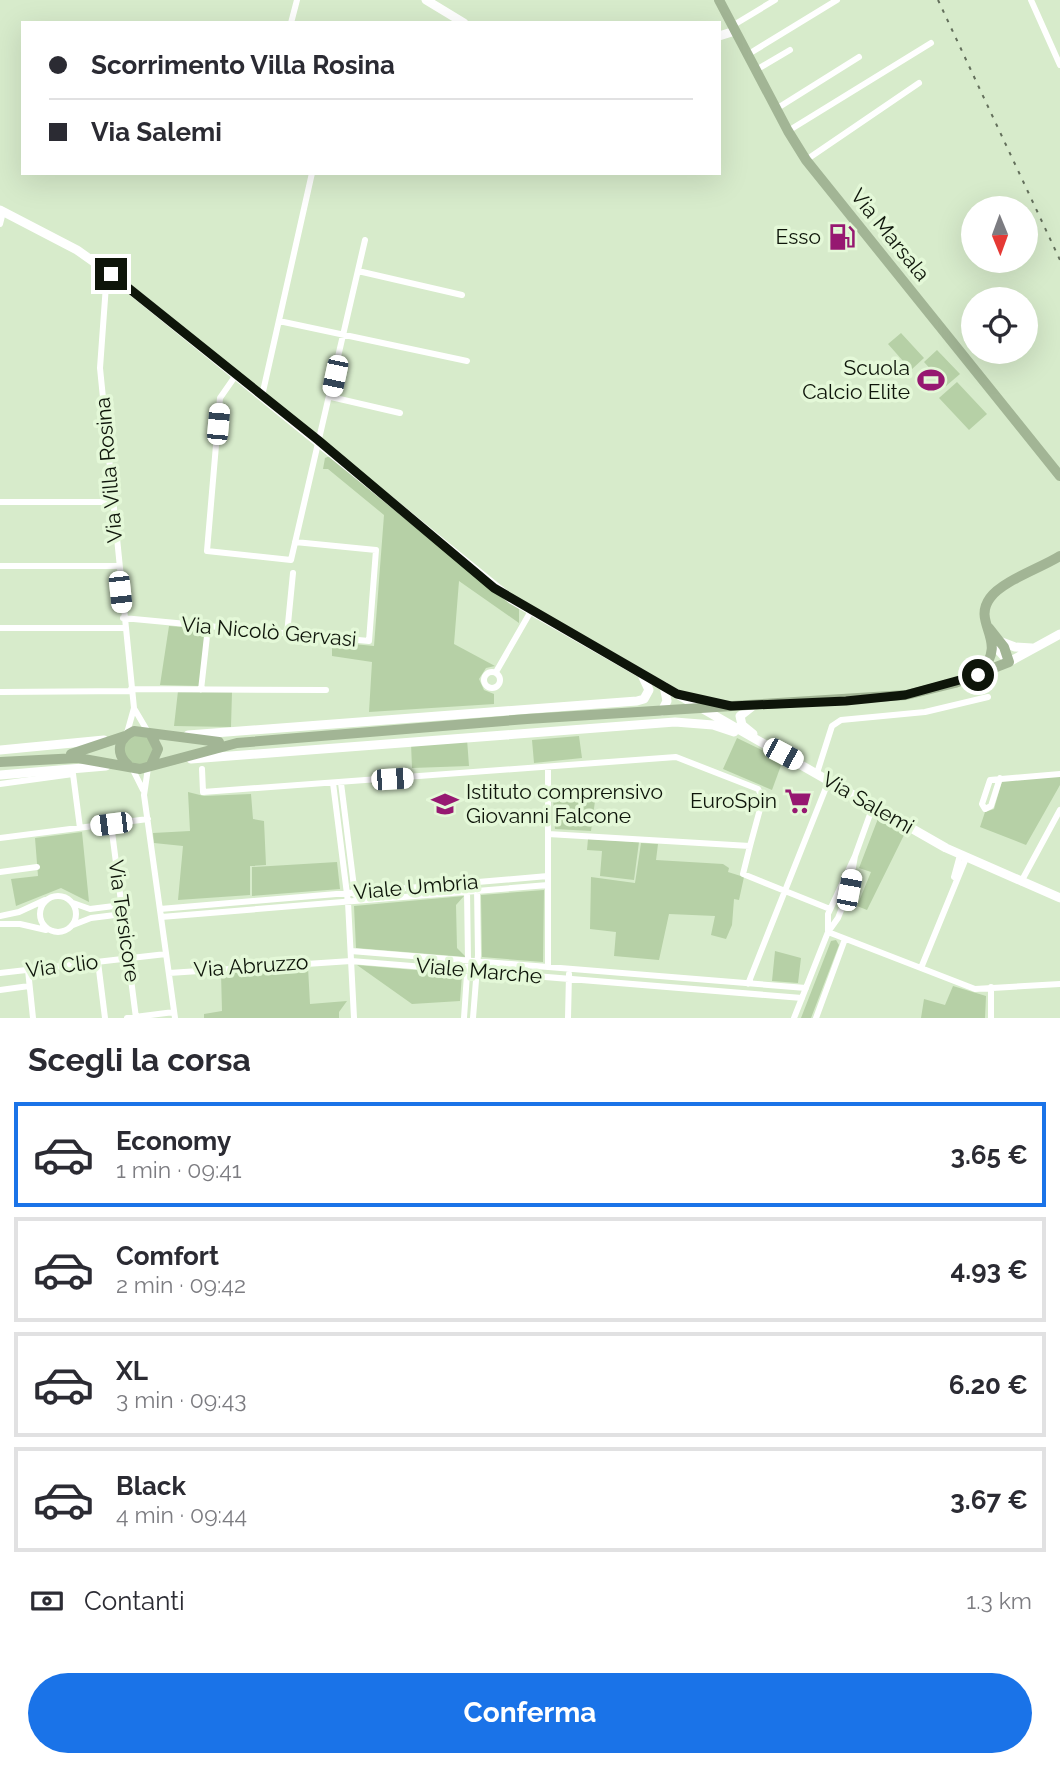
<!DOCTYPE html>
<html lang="it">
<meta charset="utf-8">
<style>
:root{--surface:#fff;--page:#f2f2f3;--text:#2b2b33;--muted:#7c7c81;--line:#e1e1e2;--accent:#1a73e8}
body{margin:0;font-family:Raleway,sans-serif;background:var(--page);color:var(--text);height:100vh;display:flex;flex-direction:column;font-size:26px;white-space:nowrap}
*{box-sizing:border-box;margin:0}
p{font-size:23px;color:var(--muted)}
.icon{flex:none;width:38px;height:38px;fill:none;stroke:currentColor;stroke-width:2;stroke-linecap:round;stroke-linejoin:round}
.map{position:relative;height:1018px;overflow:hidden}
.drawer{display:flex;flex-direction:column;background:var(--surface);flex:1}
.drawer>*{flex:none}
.guide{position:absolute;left:21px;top:21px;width:700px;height:154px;border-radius:0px;box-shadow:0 7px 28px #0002;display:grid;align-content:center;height:154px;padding:0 28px;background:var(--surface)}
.needle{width:46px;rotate:179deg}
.buttons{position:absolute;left:961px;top:196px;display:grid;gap:14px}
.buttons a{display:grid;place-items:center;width:77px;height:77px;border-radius:50%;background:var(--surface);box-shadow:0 7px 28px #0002;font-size:35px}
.end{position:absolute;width:32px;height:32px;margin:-16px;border:9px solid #0e150a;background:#fff;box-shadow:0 0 0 4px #fff}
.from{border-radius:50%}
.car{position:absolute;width:21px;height:42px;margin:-21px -10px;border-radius:9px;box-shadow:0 0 5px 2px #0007;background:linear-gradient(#fff 24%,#345 0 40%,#fff 0 76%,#345 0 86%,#fff 0)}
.guide b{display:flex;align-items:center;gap:24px;height:66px;font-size:26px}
.guide b+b{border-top:2px solid var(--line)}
.guide i{width:18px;height:18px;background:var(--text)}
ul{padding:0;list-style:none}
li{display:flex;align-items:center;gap:21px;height:105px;margin:0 14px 10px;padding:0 14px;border:4px solid var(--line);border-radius:0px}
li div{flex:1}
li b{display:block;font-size:26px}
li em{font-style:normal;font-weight:700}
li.selected{border-color:var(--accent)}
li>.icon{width:63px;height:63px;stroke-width:1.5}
h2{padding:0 28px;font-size:32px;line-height:84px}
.pay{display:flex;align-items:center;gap:18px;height:77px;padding:0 28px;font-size:26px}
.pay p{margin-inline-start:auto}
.button{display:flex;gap:14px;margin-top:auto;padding:14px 28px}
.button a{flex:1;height:80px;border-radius:42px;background:var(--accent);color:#fff;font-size:28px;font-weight:700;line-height:80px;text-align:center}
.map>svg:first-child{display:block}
.green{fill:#b6d0a6}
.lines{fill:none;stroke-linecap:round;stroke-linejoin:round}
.street{stroke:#fff;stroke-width:6}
.secondary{stroke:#fff;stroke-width:9}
.primary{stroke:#a2b595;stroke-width:10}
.rail{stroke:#636f5b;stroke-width:2;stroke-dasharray:3.5 7;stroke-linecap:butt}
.route{stroke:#0e150a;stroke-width:9}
.labels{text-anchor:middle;stroke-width:7;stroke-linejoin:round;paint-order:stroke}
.street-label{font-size:21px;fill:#0e150a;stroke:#e4f8d8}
.poi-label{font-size:21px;fill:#0e150a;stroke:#e4f8d8;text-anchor:end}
</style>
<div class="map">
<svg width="1060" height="1018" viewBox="0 0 1060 1018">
<rect width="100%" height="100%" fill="#d7ebcb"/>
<!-- green -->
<path class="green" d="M901,333L924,358L911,370L888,344Z
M937,350L960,374L946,386L924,362Z
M957,382L987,414L969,430L939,398Z
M330,456L519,609V623L459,581L454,644L495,666L486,668L479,679L484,690L494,694V704L369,712L372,662L332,656V642L374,646L384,515L328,469H323L325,458Z
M169,626L205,629L200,686L160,685Z
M178,691L232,692L231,727L174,726Z
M144,733L155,747L148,763L136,766L125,760L123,742L127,737Z
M579,736L582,758L534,763L532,740Z
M737,738L783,760L772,790L723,769Z
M467,739L469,766L412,768L411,743Z
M1060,776V785L1026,845L980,827L985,812L994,809L1002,781Z
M188,792L204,796L251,794L253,819L264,821L266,865L250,866V895L178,900L183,846L154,843L153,833L190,831Z
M553,797L595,801L591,831L555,829Z
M879,816L906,831L867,910L857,906L871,872L859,868Z
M82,832L89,902L61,888L16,906L11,879L38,876L35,838Z
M588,839L639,842L634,880L600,876L602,851L587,850Z
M641,843L658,844L656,860L723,864L729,868L728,872L744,877L739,900L734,899L732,925L726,939L711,935L715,916L669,914L659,960L614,956L616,932L590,929L591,877L635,883Z
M337,862L340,889L252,896V867Z
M544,890L543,962L482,957L481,895Z
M464,896L456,905L457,948L466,957L356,948L354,906Z
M836,940L839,945L811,1018H801L831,941Z
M775,951L801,958L798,983L772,981Z
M357,965L462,974L460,1001L412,1004Z
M308,967L310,1004L347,1001L339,1012V1018H204V1014L222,1011L221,973Z
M953,986L986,996L985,1018H921L924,999L945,1005Z"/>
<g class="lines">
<!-- street -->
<path class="street" d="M1031,0L1060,65
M291,23L297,0
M732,26L775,0
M747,55L837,0
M756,70L790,50
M776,109L859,57
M788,131L931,43
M806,160L919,83
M0,224L3,212
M358,271L462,295
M111,274L106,285L100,368L134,708L127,733
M279,321L467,361
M236,375L220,398L207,551L291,560L365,240
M262,396L312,173
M331,397L400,413
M0,502H113
M0,566H118
M123,618L369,641L376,550L295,542
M0,628H124
M287,634L293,573
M484 680a8 8 0 1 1 16 0a8 8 0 1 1-16 0Z
M496,672L531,611
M131,689L326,690
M201,690L208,627
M0,692L132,691
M135,710L148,732
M548,767V967
M132,768L143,790
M148,768L144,795L175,1018
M202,769L203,792L676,757L758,789L763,798L750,846L548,834
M817,773L832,726L841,720L925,712L988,697
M1000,778L991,806L985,809L982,804L990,780L1060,774
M333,783L348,902L354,1018
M341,783L355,895
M0,784L73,774L80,828
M111,824L136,1018
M0,838L148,819
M750,846L743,874L830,909
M0,872L37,867
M954,877L960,855
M1021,882L1060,810
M40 914a18 18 0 1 1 36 0a18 18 0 1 1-36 0Z
M73,903L90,909L122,905
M160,909L548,876
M0,916L19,912L45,900
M161,917L548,885
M0,924H20L46,930
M73,925L91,918L123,914
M828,931V914L855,856L873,806
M828,932L975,989L1060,984
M351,951L806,988
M98,962L105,1018
M921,968L966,858
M28,970L33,1018
M0,973L166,954
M169,973L351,961L802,998
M748,984L829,780
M0,990L29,986
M127,1018L174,1012
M464,1018L468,960L467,891
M473,1018L478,955L477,887
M568,1018L569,974
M794,1018L828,932L838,918L849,890L855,856
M816,1018L845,939
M991,1018V987"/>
<!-- secondary -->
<path class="secondary" d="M426,0L464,23
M719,36L735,31
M0,210L77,250L111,274L511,599L946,848L1060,898
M999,641L1015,647L1032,648
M993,644L1009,662L1060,634
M662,711L667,701L664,686
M753,734L742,725L740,716L754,705
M188,735L637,701L644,699L649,690L643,677
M0,750L104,740
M191,759L675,722L713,725L734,732
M0,775L106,766"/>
<!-- primary -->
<path class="primary" d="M719,0L788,131L806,160L1060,476
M980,673C1010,640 971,624 990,598C1002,581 1041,568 1060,556
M150,733L158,749L151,765
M71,754L125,736
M0,762L78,758L140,769L237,743L527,719L906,695L955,683L1009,662L1004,647L989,628
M128,765C115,753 118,738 134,731L219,742"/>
<!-- rail -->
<path class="rail" d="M938,0L1060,260"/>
</g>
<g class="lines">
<!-- route -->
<path class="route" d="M111,274L318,440L494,588L677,694L731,706L846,701L905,695L978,675"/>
</g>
<!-- icons -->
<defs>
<symbol id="fuel-bare" viewBox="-9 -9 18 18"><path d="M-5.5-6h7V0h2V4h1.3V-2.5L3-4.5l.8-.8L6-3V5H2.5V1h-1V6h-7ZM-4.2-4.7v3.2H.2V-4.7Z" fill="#961871" stroke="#e4f8d8" stroke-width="2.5" paint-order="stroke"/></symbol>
<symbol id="stadium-bare" viewBox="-9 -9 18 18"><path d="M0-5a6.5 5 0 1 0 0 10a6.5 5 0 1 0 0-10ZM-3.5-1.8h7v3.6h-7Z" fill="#961871" stroke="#e4f8d8" stroke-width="2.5" paint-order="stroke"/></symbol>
<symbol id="supermarket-bare" viewBox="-9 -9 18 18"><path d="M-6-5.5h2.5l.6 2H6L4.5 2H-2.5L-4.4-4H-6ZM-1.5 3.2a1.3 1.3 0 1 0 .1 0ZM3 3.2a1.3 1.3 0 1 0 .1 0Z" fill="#961871" stroke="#e4f8d8" stroke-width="2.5" paint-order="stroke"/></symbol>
<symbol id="school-bare" viewBox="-9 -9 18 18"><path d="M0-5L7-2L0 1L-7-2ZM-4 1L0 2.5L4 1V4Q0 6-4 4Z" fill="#961871" stroke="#e4f8d8" stroke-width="2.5" paint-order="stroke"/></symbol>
</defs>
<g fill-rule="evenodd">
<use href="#fuel-bare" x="823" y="218" width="38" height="38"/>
<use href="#stadium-bare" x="912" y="361" width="38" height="38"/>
<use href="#supermarket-bare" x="779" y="782" width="38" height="38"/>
<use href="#school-bare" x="426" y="785" width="38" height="38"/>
</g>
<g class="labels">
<!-- street labels -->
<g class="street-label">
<text transform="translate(890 235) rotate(51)" y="7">Via Marsala</text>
<text transform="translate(109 470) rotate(-95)" y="7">Via Villa Rosina</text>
<text transform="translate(269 632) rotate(5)" y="7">Via Nicolò Gervasi</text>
<text transform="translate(868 803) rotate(30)" y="7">Via Salemi</text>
<text transform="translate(416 887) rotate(-5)" y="7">Viale Umbria</text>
<text transform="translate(124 921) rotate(82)" y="7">Via Tersicore</text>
<text transform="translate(62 966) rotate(-7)" y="7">Via Clio</text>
<text transform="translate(251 966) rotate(-4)" y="7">Via Abruzzo</text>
<text transform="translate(479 971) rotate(5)" y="7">Viale Marche</text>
</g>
<!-- poi labels -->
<g class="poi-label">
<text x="821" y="244">Esso</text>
<text x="910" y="375">Scuola<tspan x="910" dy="24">Calcio Elite</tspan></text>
<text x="466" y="799" text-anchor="start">Istituto comprensivo<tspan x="466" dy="24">Giovanni Falcone</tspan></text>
<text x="777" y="808">EuroSpin</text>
</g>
</g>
</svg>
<div class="buttons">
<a><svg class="needle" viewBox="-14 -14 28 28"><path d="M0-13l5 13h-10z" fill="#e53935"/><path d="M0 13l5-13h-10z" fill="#7c7c81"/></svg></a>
<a><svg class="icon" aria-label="locate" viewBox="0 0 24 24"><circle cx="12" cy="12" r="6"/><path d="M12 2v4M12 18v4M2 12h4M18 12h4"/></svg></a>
</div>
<i class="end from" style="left:978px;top:675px"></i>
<i class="end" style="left:111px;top:274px"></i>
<i class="car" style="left:335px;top:376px;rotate:192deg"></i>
<i class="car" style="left:218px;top:424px;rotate:5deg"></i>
<i class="car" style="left:120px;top:592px;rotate:174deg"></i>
<i class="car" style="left:783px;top:754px;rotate:118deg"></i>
<i class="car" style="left:392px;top:779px;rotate:86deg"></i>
<i class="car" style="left:111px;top:824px;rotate:263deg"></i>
<i class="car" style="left:849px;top:890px;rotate:11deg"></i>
<div class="guide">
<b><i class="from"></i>Scorrimento Villa Rosina</b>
<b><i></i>Via Salemi</b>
</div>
</div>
<section class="drawer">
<h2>Scegli la corsa</h2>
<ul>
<li class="selected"><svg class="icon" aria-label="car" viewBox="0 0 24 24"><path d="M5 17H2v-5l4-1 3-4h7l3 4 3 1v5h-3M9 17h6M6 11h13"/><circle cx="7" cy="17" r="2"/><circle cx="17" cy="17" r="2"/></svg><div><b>Economy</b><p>1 min · 09:41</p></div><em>3.65 €</em></li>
<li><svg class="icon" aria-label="car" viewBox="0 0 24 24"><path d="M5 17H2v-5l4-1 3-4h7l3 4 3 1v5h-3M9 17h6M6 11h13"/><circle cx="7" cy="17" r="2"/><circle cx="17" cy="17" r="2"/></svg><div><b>Comfort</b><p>2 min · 09:42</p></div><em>4.93 €</em></li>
<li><svg class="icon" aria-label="car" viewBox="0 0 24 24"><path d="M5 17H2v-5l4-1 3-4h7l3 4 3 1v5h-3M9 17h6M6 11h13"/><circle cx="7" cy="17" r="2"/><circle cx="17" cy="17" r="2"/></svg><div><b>XL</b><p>3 min · 09:43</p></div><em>6.20 €</em></li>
<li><svg class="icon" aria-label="car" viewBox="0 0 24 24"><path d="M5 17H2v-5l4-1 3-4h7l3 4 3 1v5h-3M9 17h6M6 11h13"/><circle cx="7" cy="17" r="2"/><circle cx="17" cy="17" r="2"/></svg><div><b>Black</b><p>4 min · 09:44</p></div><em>3.67 €</em></li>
</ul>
<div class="pay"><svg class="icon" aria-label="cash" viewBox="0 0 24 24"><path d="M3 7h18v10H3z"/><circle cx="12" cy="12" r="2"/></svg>Contanti<p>1.3 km</p></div>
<div class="button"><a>Conferma</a></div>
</section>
